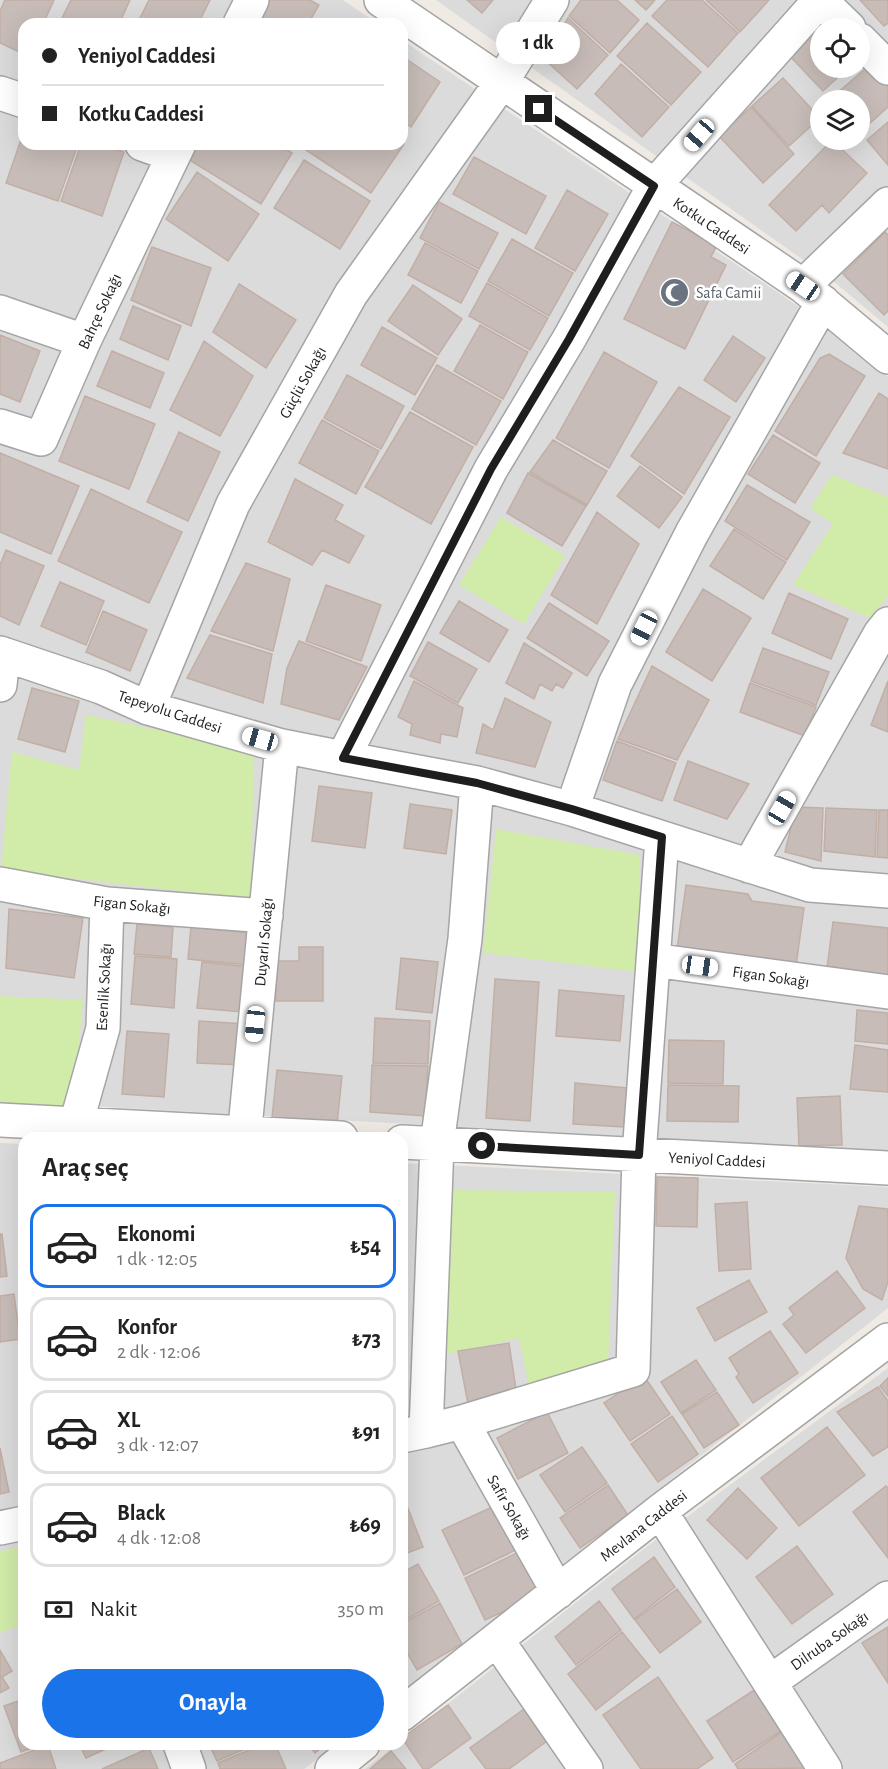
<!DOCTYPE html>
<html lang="tr">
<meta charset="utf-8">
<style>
:root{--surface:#fff;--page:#f6f6f6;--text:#222;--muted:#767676;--line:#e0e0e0;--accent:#1a73e8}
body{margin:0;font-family:"Alegreya Sans",sans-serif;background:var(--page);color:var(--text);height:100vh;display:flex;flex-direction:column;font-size:22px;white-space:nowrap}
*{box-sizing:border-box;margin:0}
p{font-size:20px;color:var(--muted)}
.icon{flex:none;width:33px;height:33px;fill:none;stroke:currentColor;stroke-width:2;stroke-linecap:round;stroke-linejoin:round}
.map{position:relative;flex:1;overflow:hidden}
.panel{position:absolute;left:18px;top:1132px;width:390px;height:618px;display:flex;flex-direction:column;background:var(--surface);border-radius:18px;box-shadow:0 6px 24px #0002}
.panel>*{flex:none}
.guide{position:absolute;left:18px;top:18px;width:390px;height:132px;border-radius:18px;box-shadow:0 6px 24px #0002;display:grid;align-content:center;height:132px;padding:0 24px;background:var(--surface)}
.fabs{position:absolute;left:810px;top:18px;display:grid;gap:12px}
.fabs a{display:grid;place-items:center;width:60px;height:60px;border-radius:50%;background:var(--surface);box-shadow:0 6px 24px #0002;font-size:30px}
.end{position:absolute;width:27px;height:27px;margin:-14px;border:8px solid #1e1e1e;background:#fff;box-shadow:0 0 0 3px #fff}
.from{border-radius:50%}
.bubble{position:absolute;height:42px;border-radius:21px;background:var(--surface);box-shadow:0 6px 24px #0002;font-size:20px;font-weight:600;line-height:42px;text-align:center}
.car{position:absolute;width:18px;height:36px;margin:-18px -9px;border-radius:8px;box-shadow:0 0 4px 2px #0007;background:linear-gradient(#fff 24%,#345 0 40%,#fff 0 76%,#345 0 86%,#fff 0)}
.guide b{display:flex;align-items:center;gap:21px;height:57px;font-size:22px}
.guide b+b{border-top:2px solid var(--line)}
.guide i{width:15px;height:15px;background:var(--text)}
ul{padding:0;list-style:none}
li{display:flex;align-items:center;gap:18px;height:84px;margin:0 12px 9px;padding:0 12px;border:3px solid var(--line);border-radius:18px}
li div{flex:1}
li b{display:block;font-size:22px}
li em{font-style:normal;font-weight:600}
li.on{border-color:var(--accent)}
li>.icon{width:54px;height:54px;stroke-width:1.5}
h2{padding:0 24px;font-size:27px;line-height:72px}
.pay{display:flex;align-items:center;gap:15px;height:66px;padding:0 24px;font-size:22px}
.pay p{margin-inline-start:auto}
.action{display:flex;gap:12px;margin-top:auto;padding:12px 24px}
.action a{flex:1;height:69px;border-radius:36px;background:var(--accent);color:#fff;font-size:24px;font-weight:600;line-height:69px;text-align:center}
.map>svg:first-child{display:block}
.residential{fill:#dcdbdb;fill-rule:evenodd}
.grass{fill:#d1eba9}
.building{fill:#c7bcb7;stroke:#c1afa6;stroke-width:1.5}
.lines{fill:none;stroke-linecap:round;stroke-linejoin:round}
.minor-casing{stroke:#a5a5a5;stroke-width:36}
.minor{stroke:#fff;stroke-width:33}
.route{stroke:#1e1e1e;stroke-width:8}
.labels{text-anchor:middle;stroke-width:5;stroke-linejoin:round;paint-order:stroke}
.street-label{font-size:16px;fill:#1e1e1e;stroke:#fff}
.worship-label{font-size:16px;fill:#5b616d;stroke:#fff;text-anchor:start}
</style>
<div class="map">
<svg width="888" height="1769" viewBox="0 0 888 1769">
<rect width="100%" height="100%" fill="#efeae4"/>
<!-- residential -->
<path class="residential" d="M0,0H343L378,24H24V144H402V40L804,310L888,377V1151L0,1101Z
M436,0H888V327L833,281ZM820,28H860V68H820ZM820,100H860V140H820Z
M0,1143L24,1144V1744L335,1745L304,1769H0Z
M402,1163L888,1187V1308L402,1692Z
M888,1368V1769H365L396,1745L402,1744V1740L649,1545Z"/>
<!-- grass -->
<path class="grass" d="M832,475L888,497V596L870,618L793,585L833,524L810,508Z
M501,517L565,556L524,624L459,585Z
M86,715L254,750L251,899L1,870L12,752L79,770Z
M496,829L640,855L638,972L483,953Z
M0,996L83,1000L73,1110L0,1104Z
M453,1190L615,1192L608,1364L530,1390L519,1338L447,1354Z
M24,1546V1641L17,1626L0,1633V1551Z"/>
<!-- building -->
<path class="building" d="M5,0H54L43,24H24V54L0,43V11Z
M71,0H130L119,24H59Z
M149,0H210L198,24H137Z
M267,0H310L319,5L308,24H253Z
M467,0H493L482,13Z
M581,0H617L639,20L610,53L569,16Z
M635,0H655L646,10Z
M667,0H702L738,33L708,67L652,16Z
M706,0H769L740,32Z
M860,0H888V23L884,26Z
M825,17L836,28H820V68H848L823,91L787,53Z
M568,18L608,55L577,89L543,58Z
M647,23L701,72L671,105L617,56Z
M402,56L440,82L411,127L402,121Z
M872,63L888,81V107L860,132V100H829Z
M621,64L669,107L642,137L595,94Z
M783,78L820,118L789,146L752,106Z
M751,107L794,154L763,183L719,136Z
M888,122V165L867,140Z
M24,131V144H69L77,147L58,201L6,183Z
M832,140L867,173L829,213L822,205L796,231L769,205Z
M402,143L404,144L371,193L306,150L310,144Z
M81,144H100L124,152L102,216L61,201Z
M197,144H278L292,153L261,204L188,159Z
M474,157L546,196L526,234L453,194Z
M304,160L370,201L340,249L274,208Z
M197,172L259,214L228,261L166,219Z
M567,190L608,214L575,271L535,248Z
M439,202L498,233L479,269L420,238Z
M672,222L717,245L711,257L726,265L685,349L624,319Z
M885,232L888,235V311L884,315L843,274Z
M512,239L573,273L549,316L488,281Z
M425,243L478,271L461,303L408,275Z
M152,247L211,268L191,326L131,300Z
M487,283L548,318L530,350L469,316Z
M239,284L296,320L266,368L213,332Z
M413,285L462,319L438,355L388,321Z
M133,306L181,326L168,360L120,339Z
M480,325L528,352L503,399L454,371Z
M382,327L437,358L415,395L361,365Z
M0,335L40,351L20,402L0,394Z
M733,336L765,358L736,402L704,380Z
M204,341L253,376L220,436L170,410Z
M112,351L164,373L150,408L97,386Z
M604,352L657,382L609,468L556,438Z
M829,354L865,376L816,456L775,431L820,358Z
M437,365L501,401L476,445L412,409Z
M347,375L404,406L381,449L324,418Z
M679,387L730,417L684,494L631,456Z
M879,393L888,399V469L843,453Z
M85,396L155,424L129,489L59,461Z
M410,412L473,447L431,524L365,487Z
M322,420L379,451L356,494L299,463Z
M179,432L220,452L188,521L147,502Z
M773,435L820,463L795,503L748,474Z
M553,440L607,471L587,505L530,472Z
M0,453L79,486L51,554L0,532Z
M640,466L682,497L659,528L617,496Z
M528,473L586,506L562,546L507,513Z
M295,479L343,505L335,520L364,536L349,563L322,550L312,565L268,542Z
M747,485L810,522L787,560L725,521Z
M91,489L182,532L149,603L58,561Z
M597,512L639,544L597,624L551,595Z
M734,529L786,562L763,599L710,566Z
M6,550L44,566L19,625L0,616V565Z
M246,563L290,579L273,651L211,631Z
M60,582L104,601L86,645L41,626Z
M326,585L381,605L361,661L306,641Z
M703,589L751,618L712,681L666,652Z
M789,593L848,619L831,659L772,633Z
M459,601L508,630L489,662L440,633Z
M549,603L609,641L587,676L527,638Z
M103,611L147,630L130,671L86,652Z
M210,635L272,654L263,703L187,678Z
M299,641L367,667L339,720L281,704L287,668Z
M428,642L477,669L458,703L410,676Z
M524,643L572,673L563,688L556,684L552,691L540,684L534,699L506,683Z
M763,648L829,672L816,705L751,681Z
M652,666L709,700L677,760L618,739Z
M414,681L463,708L457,737L441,734L440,743L410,735L412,724L398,717Z
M888,681V732L871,725Z
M750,683L816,707L805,736L740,712Z
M32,688L79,701L65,752L18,739Z
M505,698L551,722L535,767L476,753L483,724L493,730Z
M617,741L676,763L662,801L603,780Z
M688,761L749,784L727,819L674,800Z
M319,786L372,793L365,848L312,841Z
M410,804L452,810L446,854L404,848Z
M796,807L823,808L821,861L785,852Z
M826,808L877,810L875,857L824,851Z
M879,810H888V858L877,857Z
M686,885L748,894L752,901L804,908L796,966L677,949Z
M9,909L83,918L74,978L6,968Z
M833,922L888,928V976L827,968Z
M137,924L173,927L171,957L134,954Z
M191,927L251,933L248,965L188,959Z
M299,947H323V1001H276V961H299Z
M135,956L177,959L174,1008L131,1004Z
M401,958L438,962L432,1013L396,1009Z
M202,962L249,967L243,1012L197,1008Z
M495,979L539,982L530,1121L486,1118Z
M559,990L624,996L620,1041L556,1036Z
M857,1010L888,1013V1044L855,1041Z
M375,1018L430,1021L428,1064L373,1063Z
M199,1021L245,1024L243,1065L197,1063Z
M127,1031L169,1034L164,1097L122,1094Z
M669,1040L724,1041L723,1084L668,1083Z
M855,1045L888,1050V1092L850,1089Z
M372,1065L428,1066L425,1116L370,1112Z
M277,1070L342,1076L337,1124L272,1118Z
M575,1083L627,1088L624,1127L573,1124Z
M668,1085L739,1086L738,1122L667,1121Z
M840,1096L842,1145L799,1146L797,1098Z
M657,1177L698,1178L697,1227L656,1226Z
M747,1202L751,1269L719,1271L715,1204Z
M859,1206L888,1209V1282L882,1300L863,1289L846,1258Z
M0,1234H2L7,1276L0,1277Z
M837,1271L865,1308L806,1353L783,1324L794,1315L789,1308Z
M749,1280L767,1312L715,1341L697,1308Z
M14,1294L20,1339L0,1342V1296Z
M770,1331L798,1373L753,1403L736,1377L739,1374L729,1358Z
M509,1343L517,1396L468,1404L458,1351Z
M696,1360L716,1390L681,1413L661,1382Z
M644,1376L670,1414L630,1441L604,1403Z
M888,1378V1396L880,1386Z
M878,1387L888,1401V1447L873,1456L837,1412Z
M717,1392L739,1425L704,1448L682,1414Z
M547,1412L568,1453L518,1479L497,1438Z
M672,1416L698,1454L658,1482L631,1444Z
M827,1427L865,1475L799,1526L761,1478Z
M582,1447L607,1483L565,1512L540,1475Z
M0,1448L9,1492L0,1494Z
M608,1485L628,1515L580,1548L560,1518Z
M886,1486L888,1488V1558L853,1512Z
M738,1488L777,1528L747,1559L707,1520Z
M501,1503L522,1547L464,1575L442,1530Z
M407,1506L423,1547L402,1555V1508Z
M797,1546L833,1594L792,1624L756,1577Z
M523,1550L543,1593L485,1620L465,1578Z
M654,1557L675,1587L634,1619L612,1589Z
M418,1564L439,1601L402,1622V1573Z
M677,1589L701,1622L660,1653L635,1620Z
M599,1601L621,1630L576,1665L555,1637Z
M440,1603L462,1644L417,1670L402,1644V1624Z
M888,1627V1683L862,1643Z
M622,1632L650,1667L596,1710L568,1674Z
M0,1650L12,1671L2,1677L9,1688L0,1693Z
M658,1677L713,1758L697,1769H641L603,1715Z
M754,1690L781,1731L733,1762L707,1721Z
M24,1699V1744H42L21,1752L4,1706Z
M448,1705L471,1738L428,1769H423L402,1738Z
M524,1709L547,1741L509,1769H486L470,1748Z
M782,1732L806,1768L738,1769L735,1764Z
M79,1744H117L86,1758Z
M209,1744H257L217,1761Z
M263,1744H275L286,1769H220L218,1763Z
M308,1744H326L315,1753Z
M48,1745L56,1769H0V1763Z
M149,1748L158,1769H102Z
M391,1751L406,1769H370Z"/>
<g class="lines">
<defs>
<path id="minor" d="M381,0L803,286L888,357
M820,0L849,28
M240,24L252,0
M860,40L888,68
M0,93L24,101
M142,144L173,155
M803,286L888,204
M0,312L84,341
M0,426L41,439L84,341L179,144
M0,653L101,687L148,708L282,746L343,758
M0,685L3,654
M148,708L233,504L351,294L501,83L552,0
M477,783L343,758L491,469L569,339L654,186L820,0
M572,809L615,684L692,533L823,302
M749,866L880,634L888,624
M0,884L107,904L266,916
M653,960L888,992
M0,1120L341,1138
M69,1138L76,1124L103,1028L107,904
M244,1138L282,746
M402,1142L888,1168
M462,1422L558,1592
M426,1431L462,1422L633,1370L639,1155L662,838
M402,1436L426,1431L437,1144L465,939L477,783L572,809L810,885L888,891
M660,1511L825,1769
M0,1528L24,1523
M497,1640L586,1769
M770,1682L888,1598
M402,1714L660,1511L888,1340
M180,1744L189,1769
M332,1769L363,1744"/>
</defs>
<!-- minor casing -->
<use href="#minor" class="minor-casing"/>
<!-- minor -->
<use href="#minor" class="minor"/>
</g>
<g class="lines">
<!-- route -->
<path class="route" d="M482,1146L639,1155L662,837L572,809L477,783L343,758L491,469L569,339L654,186L539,109"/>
</g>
<!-- icons -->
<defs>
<symbol id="mosque-disc" viewBox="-11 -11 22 22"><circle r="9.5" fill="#6b7280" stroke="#fff"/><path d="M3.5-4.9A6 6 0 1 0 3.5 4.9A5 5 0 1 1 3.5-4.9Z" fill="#fff"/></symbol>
</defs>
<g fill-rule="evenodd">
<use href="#mosque-disc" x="658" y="276" width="33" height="33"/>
</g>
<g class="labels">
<!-- street labels -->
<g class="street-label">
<text transform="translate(712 225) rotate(34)" y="6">Kotku Caddesi</text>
<text transform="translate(99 311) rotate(-65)" y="6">Bahçe Sokağı</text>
<text transform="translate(302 382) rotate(-61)" y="6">Güçlü Sokağı</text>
<text transform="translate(170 711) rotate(18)" y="6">Tepeyolu Caddesi</text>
<text transform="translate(132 904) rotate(6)" y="6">Figan Sokağı</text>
<text transform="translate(263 942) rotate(-85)" y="6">Duyarlı Sokağı</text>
<text transform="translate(771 976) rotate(8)" y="6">Figan Sokağı</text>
<text transform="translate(103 987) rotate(-87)" y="6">Esenlik Sokağı</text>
<text transform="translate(717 1159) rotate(3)" y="6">Yeniyol Caddesi</text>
<text transform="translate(510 1507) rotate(60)" y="6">Safir Sokağı</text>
<text transform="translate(643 1525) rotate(-38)" y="6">Mevlana Caddesi</text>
<text transform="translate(829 1640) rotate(-35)" y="6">Dilruba Sokağı</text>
</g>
<!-- worship labels -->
<g class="worship-label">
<text x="696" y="298">Safa Camii</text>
</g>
</g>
</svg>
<div class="fabs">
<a><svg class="icon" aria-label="locate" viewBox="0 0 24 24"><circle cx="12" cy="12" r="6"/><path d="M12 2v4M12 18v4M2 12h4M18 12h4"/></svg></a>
<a><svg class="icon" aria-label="layers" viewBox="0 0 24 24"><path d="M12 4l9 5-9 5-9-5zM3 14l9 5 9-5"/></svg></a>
</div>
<i class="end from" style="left:482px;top:1146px"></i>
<i class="end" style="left:539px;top:109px"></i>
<div class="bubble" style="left:496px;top:22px;width:84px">1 dk</div>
<i class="car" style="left:699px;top:135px;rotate:221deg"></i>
<i class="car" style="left:803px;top:286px;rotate:304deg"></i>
<i class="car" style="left:644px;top:628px;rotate:207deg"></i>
<i class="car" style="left:260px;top:739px;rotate:286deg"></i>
<i class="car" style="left:782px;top:808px;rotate:30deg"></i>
<i class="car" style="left:700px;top:966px;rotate:98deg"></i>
<i class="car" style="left:255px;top:1024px;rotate:186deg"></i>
<div class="guide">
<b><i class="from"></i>Yeniyol Caddesi</b>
<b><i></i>Kotku Caddesi</b>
</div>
<section class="panel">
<h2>Araç seç</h2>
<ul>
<li class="on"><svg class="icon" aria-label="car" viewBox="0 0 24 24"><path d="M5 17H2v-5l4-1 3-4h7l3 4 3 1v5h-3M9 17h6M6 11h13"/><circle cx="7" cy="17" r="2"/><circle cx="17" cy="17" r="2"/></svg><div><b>Ekonomi</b><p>1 dk · 12:05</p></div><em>₺54</em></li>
<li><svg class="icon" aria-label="car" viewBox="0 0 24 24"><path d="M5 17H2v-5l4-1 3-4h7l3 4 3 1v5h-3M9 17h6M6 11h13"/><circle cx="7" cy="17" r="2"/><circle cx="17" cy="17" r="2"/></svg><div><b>Konfor</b><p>2 dk · 12:06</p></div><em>₺73</em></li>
<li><svg class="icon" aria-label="car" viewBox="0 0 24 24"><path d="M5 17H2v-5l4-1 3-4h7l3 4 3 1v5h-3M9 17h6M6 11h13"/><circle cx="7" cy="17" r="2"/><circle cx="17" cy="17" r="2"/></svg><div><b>XL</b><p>3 dk · 12:07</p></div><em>₺91</em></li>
<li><svg class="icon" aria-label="car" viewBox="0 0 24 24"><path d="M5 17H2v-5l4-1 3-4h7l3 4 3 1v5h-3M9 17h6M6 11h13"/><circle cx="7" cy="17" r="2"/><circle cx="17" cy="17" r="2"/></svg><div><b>Black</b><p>4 dk · 12:08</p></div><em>₺69</em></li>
</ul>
<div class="pay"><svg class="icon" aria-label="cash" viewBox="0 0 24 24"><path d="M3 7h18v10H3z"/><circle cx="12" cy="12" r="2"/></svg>Nakit<p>350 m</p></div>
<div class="action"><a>Onayla</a></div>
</section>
</div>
